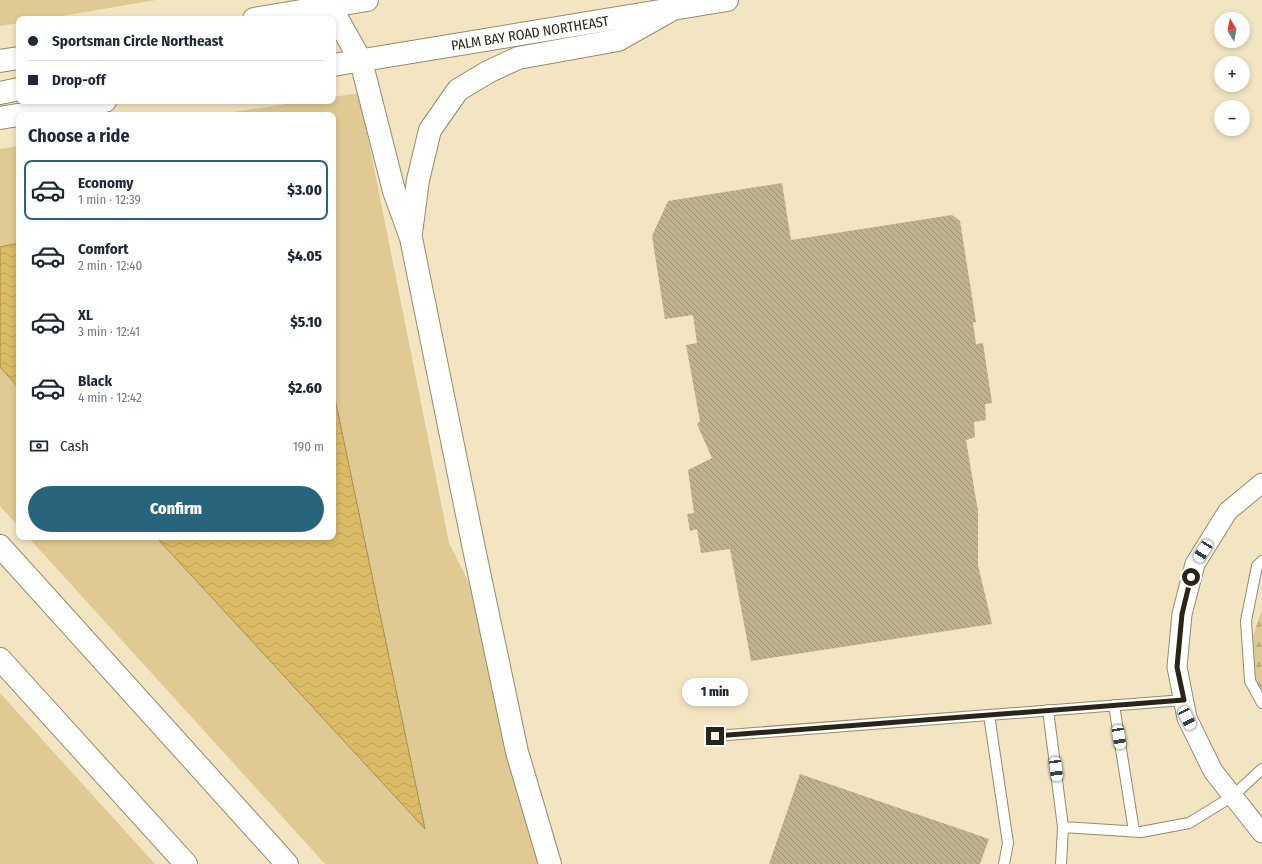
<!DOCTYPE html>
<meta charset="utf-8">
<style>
:root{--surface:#fff;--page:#f2f2f3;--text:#1f2937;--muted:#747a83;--line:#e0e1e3;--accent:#28647c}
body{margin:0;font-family:"Fira Sans Condensed",sans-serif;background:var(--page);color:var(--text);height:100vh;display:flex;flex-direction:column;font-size:15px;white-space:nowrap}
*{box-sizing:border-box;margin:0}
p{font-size:13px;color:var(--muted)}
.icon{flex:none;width:22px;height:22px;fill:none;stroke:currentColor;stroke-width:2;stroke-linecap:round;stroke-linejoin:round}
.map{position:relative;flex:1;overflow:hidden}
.sheet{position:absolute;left:16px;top:112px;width:320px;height:428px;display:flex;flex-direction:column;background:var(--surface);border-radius:8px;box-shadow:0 2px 6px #0003}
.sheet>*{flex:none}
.top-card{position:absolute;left:16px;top:16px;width:320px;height:88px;border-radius:8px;box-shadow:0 2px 6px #0003;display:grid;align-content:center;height:88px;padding:0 12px;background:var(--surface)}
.needle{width:26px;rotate:350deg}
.buttons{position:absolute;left:1214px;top:12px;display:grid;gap:8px}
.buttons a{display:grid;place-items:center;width:36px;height:36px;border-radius:50%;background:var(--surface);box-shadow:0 2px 6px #0003;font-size:20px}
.end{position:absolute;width:18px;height:18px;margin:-9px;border:5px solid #2b2518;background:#fff;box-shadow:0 0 0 2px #fff}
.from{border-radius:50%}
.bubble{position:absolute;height:28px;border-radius:14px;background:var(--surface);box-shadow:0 2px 6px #0003;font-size:13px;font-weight:800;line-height:28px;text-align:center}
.car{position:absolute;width:12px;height:24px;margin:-12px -6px;border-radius:5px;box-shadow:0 0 3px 1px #0007;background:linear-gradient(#fff 24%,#345 0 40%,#fff 0 76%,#345 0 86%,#fff 0)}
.top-card b{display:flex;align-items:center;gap:14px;height:38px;font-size:15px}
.top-card b+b{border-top:1px solid var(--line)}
.top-card i{width:10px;height:10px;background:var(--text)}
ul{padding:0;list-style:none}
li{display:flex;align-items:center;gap:12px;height:60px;margin:0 8px 6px;padding:0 4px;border:2px solid transparent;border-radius:8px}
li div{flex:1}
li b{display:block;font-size:15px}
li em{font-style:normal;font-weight:800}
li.current{border-color:var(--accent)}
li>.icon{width:36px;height:36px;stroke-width:1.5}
h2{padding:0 12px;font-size:18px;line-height:48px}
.pay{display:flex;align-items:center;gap:10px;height:44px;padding:0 12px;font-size:15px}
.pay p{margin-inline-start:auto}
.primary-button{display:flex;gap:8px;margin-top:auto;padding:8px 12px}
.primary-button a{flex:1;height:46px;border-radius:24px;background:var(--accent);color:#fff;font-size:16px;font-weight:800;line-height:46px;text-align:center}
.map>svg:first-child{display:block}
.green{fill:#dfca93}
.forest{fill:url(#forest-firs)}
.water{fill:url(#water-waves);stroke:#a68e4e}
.building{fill:url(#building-back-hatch)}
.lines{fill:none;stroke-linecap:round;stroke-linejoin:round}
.lane-casing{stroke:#978a69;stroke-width:12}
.street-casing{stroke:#978a69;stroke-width:21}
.secondary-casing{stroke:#978a69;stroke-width:24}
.highway-casing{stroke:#978a69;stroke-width:24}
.lane{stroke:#fff;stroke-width:10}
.street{stroke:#fff;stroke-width:19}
.secondary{stroke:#fff;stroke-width:22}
.highway{stroke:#fff;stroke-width:22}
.route{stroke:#2b2518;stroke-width:5}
.labels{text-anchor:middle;stroke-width:3;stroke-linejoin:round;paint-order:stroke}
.street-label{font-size:14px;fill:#2b2518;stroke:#fff}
</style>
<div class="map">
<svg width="1262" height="864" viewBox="0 0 1262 864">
<defs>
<pattern id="forest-firs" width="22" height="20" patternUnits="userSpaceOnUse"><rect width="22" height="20" fill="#dfca93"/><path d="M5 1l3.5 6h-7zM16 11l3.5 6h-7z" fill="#c0ad7e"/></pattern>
<pattern id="water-waves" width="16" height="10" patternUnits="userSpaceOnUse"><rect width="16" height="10" fill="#dbbb65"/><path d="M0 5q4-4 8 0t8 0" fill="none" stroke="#bca157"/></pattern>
<pattern id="building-back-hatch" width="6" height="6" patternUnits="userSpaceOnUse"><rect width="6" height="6" fill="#c0b28f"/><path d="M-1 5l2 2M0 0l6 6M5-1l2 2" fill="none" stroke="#9c9174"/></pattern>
</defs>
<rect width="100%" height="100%" fill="#f3e5c1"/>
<!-- green -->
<path class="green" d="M0,0H156L44,19H19V23L0,26Z
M359,93L449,543L476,597L542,864H325L28,537H156L424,828L333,389V115H215L305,101H333V97Z
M19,146V243L0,247V149Z
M0,367L19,388V527L0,506Z
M0,693L155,864H0Z"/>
<!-- forest -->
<path class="forest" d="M1262,609V695L1243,666Z"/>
<!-- water -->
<path class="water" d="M19,243V388L0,367V247Z
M333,389L425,829L156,537H333Z"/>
<!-- building -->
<path class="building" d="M782,183L791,240L952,215L960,221L976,322L973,323L976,344L983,343L992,403L985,404L986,420L974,422L975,437L966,440L978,511V565L992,624L751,661L730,549L701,553L697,529L690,531L687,514L694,513L688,470L712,458L697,424L700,421L686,345L697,343L693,315L665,319L652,236L668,201Z
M800,774L989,839L980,864H769Z"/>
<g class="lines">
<defs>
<path id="lane" d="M1262,561L1257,566L1246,621L1250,681L1262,703
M1114,705L1134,831
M1048,710L1063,827
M989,715L1008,843L1004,864
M715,736L1184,700
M1061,864L1063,827L1141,832L1189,823L1233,796L1262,769"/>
<path id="street" d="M1262,483L1228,511L1195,564L1182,614L1177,667L1187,718L1213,771L1262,833"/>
<path id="secondary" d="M254,19L367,0
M0,61L19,58
M333,65L727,0
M0,118L105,101"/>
<path id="highway" d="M330,6L361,61L394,191L411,238L473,544L517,752L550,864
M0,93L19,89
M411,233L418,180L430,130L458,90L488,72L518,58L618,40L673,9
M0,546L287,864
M0,659L186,864"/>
</defs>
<!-- lane casing -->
<use href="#lane" class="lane-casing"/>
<!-- street casing -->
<use href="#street" class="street-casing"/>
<!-- secondary casing -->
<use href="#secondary" class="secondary-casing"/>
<!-- highway casing -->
<use href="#highway" class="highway-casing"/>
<!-- lane -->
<use href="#lane" class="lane"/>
<!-- street -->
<use href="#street" class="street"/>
<!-- secondary -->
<use href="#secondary" class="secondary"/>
<!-- highway -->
<use href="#highway" class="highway"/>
</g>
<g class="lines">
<!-- route -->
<path class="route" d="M715,736L1184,700L1177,667L1182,614L1191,577"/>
</g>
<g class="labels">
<!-- street labels -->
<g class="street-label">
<text transform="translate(530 33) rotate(-9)" y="5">PALM BAY ROAD NORTHEAST</text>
</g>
</g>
</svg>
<div class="buttons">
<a><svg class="needle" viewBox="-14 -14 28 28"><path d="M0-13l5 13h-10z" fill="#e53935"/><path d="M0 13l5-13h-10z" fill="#747a83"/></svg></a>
<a>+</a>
<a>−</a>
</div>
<i class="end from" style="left:1191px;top:577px"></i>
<i class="end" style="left:715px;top:736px"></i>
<div class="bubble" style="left:682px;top:678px;width:66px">1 min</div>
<i class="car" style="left:1203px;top:551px;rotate:212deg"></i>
<i class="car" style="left:1187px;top:718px;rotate:154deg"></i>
<i class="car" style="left:1119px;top:737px;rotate:171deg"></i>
<i class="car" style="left:1056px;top:769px;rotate:173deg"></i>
<div class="top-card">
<b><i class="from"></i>Sportsman Circle Northeast</b>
<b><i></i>Drop-off</b>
</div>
<section class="sheet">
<h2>Choose a ride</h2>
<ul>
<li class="current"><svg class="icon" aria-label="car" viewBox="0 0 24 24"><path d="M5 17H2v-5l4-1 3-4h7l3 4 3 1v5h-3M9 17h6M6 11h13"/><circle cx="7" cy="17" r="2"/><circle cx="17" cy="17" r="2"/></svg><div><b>Economy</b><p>1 min · 12:39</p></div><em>$3.00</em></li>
<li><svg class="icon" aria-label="car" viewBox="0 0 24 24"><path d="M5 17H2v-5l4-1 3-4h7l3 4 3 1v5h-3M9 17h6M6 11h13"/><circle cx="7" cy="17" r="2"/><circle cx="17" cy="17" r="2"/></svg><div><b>Comfort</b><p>2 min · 12:40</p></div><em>$4.05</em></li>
<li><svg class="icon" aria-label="car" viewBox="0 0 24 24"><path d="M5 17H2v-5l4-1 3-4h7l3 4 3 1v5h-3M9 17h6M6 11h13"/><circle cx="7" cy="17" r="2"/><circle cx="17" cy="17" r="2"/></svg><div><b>XL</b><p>3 min · 12:41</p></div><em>$5.10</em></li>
<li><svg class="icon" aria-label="car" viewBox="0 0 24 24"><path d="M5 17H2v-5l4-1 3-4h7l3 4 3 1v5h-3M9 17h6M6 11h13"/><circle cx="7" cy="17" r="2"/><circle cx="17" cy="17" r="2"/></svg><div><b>Black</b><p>4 min · 12:42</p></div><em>$2.60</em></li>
</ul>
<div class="pay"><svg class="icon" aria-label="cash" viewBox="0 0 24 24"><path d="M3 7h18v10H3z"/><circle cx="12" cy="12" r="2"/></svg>Cash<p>190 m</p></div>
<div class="primary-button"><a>Confirm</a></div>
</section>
</div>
